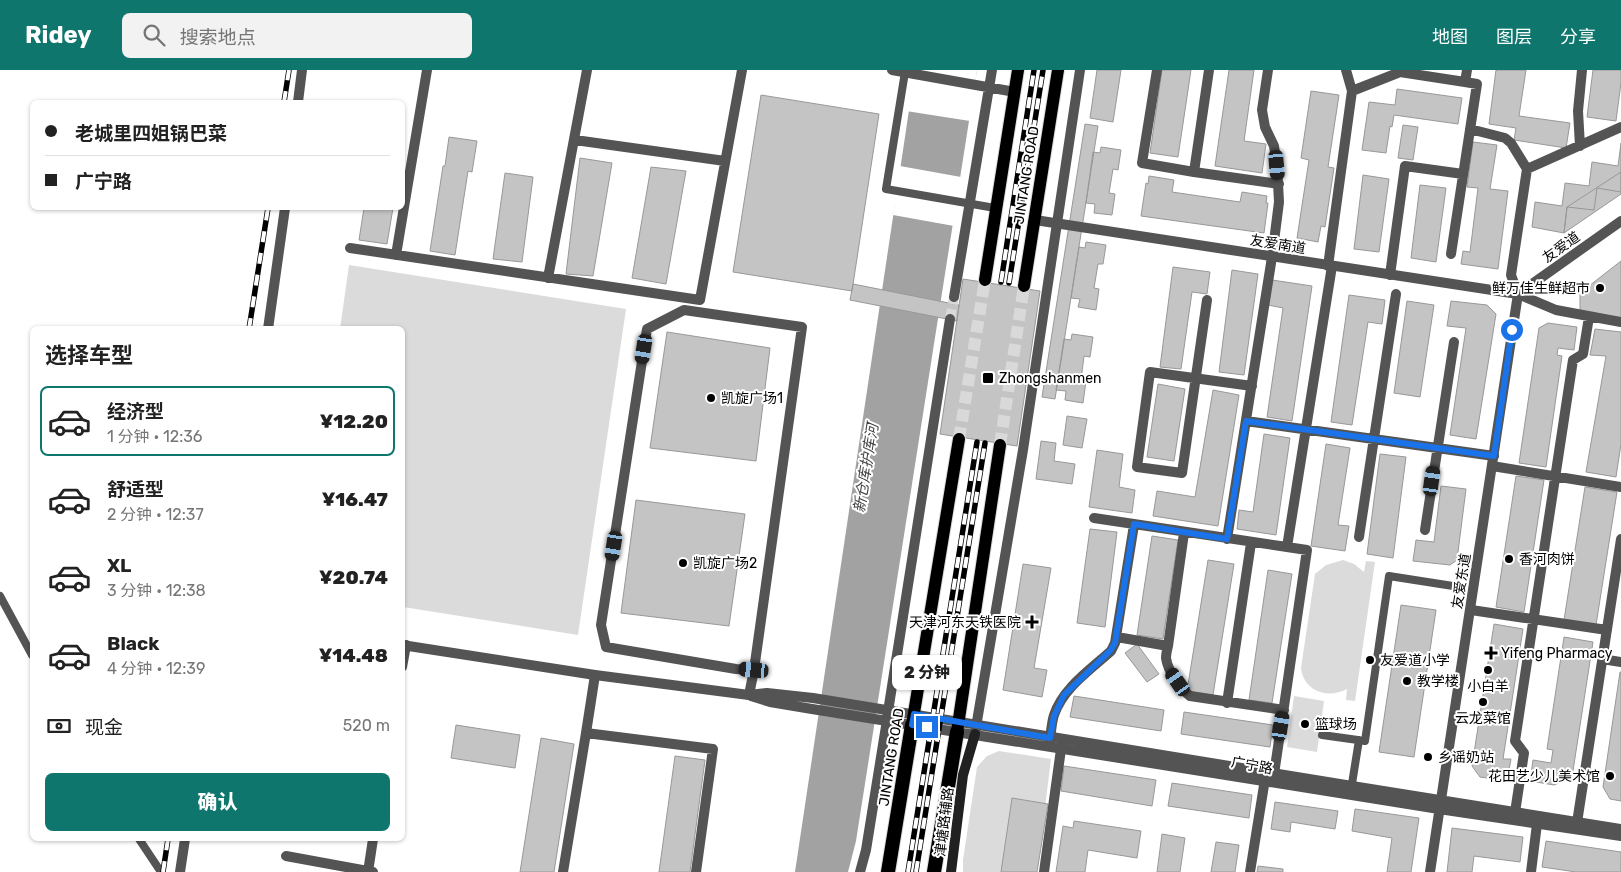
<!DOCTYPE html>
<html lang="zh">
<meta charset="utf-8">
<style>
:root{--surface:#fff;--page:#f2f2f2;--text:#222;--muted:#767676;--line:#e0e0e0;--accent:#0f766e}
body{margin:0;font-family:Rubik,"Noto Sans SC",sans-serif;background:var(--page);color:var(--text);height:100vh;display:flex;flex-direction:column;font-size:19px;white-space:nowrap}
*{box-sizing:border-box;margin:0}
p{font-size:16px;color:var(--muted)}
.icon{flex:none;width:28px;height:28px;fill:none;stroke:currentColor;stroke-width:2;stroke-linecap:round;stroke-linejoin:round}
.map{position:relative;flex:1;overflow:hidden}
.details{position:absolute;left:30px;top:256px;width:375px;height:515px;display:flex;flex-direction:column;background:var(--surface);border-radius:8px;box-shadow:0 1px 4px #0004}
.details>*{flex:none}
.top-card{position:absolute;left:30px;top:30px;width:375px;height:110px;border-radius:8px;box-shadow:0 1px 4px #0004;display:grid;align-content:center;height:110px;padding:0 15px;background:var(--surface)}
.end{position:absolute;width:22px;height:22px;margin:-11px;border:6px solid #1a73e8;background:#fff;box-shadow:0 0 0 2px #fff}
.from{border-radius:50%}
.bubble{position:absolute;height:35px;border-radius:8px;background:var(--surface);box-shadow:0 1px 4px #0004;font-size:16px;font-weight:800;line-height:35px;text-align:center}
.car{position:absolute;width:15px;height:30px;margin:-15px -8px;border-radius:6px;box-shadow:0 0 4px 1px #0007;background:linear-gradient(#222 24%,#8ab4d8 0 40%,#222 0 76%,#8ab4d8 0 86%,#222 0)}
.top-card b{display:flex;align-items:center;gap:18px;height:48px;font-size:19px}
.top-card b+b{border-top:1px solid var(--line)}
.top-card i{width:12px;height:12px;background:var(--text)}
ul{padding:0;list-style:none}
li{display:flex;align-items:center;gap:15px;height:70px;margin:0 10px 8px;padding:0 5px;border:2px solid transparent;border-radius:8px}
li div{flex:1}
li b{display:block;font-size:19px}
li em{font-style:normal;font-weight:800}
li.active{border-color:var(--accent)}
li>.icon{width:45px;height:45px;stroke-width:1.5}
h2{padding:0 15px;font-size:22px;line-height:60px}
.pay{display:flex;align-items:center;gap:12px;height:55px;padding:0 15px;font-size:19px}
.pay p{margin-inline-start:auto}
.primary-button{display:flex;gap:10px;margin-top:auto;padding:10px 15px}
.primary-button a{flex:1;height:58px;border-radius:8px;background:var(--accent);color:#fff;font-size:20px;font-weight:800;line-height:58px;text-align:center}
header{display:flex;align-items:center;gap:30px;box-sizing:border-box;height:70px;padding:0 25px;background:var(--accent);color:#fff}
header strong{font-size:24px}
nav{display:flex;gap:28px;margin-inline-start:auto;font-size:18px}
.search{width:350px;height:45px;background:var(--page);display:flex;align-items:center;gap:12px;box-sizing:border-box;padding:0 18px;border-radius:8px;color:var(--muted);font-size:19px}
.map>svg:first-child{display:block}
.green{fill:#dbdbdb}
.water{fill:#a2a2a2}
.pier{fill:#fff}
.building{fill:#c4c4c4;stroke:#989898}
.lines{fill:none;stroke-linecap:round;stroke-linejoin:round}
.minor-tunnel{stroke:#d9d9d9;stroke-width:10;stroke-dasharray:10 5;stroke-linecap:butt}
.primary-tunnel{stroke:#d9d9d9;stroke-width:12;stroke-dasharray:12 6;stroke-linecap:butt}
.primary-casing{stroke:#dbdbdb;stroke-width:14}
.trunk-casing{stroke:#dbdbdb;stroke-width:16}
.service{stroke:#545454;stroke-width:8}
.minor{stroke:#545454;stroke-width:10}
.tertiary{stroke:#545454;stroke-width:10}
.secondary{stroke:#212121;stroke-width:10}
.primary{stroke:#000;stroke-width:12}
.trunk{stroke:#000;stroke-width:14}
.rail-casing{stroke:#000;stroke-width:5.5}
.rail{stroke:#fff;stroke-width:4;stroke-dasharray:11;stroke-linecap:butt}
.route{stroke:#1a73e8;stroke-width:6}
.poi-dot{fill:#000;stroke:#fff;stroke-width:2}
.labels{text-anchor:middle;stroke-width:4;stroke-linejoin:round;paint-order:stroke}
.street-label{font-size:14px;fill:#000;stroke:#fff}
.poi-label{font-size:14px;fill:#000;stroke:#fff;text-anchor:start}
.water-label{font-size:15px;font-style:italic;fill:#434343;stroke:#fff}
</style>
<header>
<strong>Ridey</strong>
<div class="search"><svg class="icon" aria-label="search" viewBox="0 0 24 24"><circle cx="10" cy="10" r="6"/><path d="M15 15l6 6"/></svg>搜索地点</div>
<nav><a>地图</a><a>图层</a><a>分享</a></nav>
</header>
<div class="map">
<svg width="1621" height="802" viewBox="0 0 1621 802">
<rect width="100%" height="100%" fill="#fff"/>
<!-- green -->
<path class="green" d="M349,195L626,239L578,565L403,537L402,259H340Z
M1343,490L1354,494L1364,502L1366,491L1375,492L1355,631L1346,630L1347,619C1328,629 1304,622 1301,598L1315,504L1326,495Z
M1294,626L1324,631L1317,682L1287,677Z
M999,681L1051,689L1037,802H963V790L977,697L987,686Z"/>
<!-- water -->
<path class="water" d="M915,0H977L856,771L848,802H795Z"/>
<!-- pier -->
<path class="pier" d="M913,0H977L970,51L906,41Z
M900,96L961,107L954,156L893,145Z"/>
<!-- building -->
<path class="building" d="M1097,0H1121L1113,52L1090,48Z
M1162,0H1191L1178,87L1150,83Z
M1229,0H1254L1244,71L1266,74L1262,103L1215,96Z
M1496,0H1526L1519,46L1570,53L1566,78L1514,70L1516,58L1489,54Z
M1593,0H1621V13L1616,51L1587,47Z
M1397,19L1462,28L1458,54L1394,45L1392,57L1390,56L1386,83L1362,80L1369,32L1395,35Z
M1311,21L1339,25L1328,97L1334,98L1325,157L1321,156L1318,172L1297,168L1309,90L1301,88Z
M761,25L879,44L852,221L733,202Z
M1085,54L1098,56L1055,329L1042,327Z
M1403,55L1418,57L1413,90L1398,88Z
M449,67L477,71L472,102L468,101L455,185L430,181L443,96H445Z
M1473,72L1497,75L1490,119L1508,121L1498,199L1461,194L1463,181L1470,182L1478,118L1467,117Z
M1621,73V122L1597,118L1594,140L1567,137L1564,163L1532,157L1535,132L1562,136L1565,113L1589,116L1592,92L1618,96Z
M1101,77L1121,80L1118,100L1113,99L1109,123L1115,124L1112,145L1094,143L1095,134L1086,133L1093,82L1100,83Z
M580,88L612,93L593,206L566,204Z
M651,97L686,101L666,214L632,208Z
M1621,102V124L1564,163L1567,137Z
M505,103L533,107L522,192L493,189Z
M1363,105L1389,109L1379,182L1354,179Z
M1149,106L1174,110L1172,122L1240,132L1242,122L1267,126L1266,133H1268L1264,163L1141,146L1146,113L1148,114Z
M1420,115L1446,118L1436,192L1411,188Z
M364,138H393L387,174L359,170Z
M1086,172L1106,175L1103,194H1098L1094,218L1099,219L1096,240L1078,237L1080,229L1071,228L1079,177L1085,178Z
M1621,191V248L1580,241V223Z
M1173,197L1210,202L1207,224L1192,222L1181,299L1160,297Z
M1232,200L1258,204L1244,305L1219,302Z
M963,209L1040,221L1017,376L940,364Z
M1272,210L1312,216L1292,351L1267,347L1283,238L1268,235Z
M853,214L959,235L957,251L850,230Z
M1349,225L1385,230L1382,254L1368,252L1352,355L1331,352Z
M1407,231L1434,235L1420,327L1394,323Z
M1451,231L1487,235L1496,244L1476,369L1450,365L1466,258L1447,256Z
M1548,253L1577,257L1574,280L1558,278L1557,285L1562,286L1546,397L1519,393L1539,258Z
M1595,259L1621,262V374L1616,407L1586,402L1606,286L1590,285Z
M667,262L770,278L756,391L650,378Z
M1072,264L1093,267L1090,287L1084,286L1081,310L1086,311L1083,333L1065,330L1066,321L1056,320L1064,269L1071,270Z
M1158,314L1185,319L1174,391L1147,387Z
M1213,320L1239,325L1218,456L1153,446L1157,421L1195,427Z
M1067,346L1087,349L1082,378L1063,375Z
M1264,364L1290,368L1276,465L1237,459L1239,440L1253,442Z
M1041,371L1056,373L1054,391L1075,394L1072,414L1036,409Z
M1326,374L1350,378L1338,455L1349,456L1345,481L1311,476Z
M1097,380L1123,384L1119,417L1135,420L1132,443L1089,437Z
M1380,384L1406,387L1393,488L1367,484Z
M1516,406L1544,410L1524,542L1496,537Z
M1441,416L1466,419L1457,490L1450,495L1413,491L1416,470L1434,472Z
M1585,417L1617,422L1596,555L1564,550Z
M636,430L745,444L729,556L621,543Z
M1090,459L1117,462L1105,557L1077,553Z
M1152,466L1178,470L1163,569L1137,565Z
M1208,490L1234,494L1213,625L1187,621Z
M1023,494L1051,498L1034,598L1047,600L1042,627L1003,620Z
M1268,500L1292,504L1272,633L1249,630Z
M1401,535L1436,540L1414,687L1379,682Z
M1494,554L1523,559L1503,689H1511L1507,711L1480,707L1472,696Z
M1564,567L1593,572L1572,707L1554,715L1530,711L1533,690L1551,693L1553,680L1547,679Z
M1137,574L1159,604L1147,612L1125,583Z
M1620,602H1621V731L1610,729L1603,717Z
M1074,626L1164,640L1161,661L1070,647Z
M1184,642L1273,655L1270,677L1181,664Z
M456,655L520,665L515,698L451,688Z
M541,668L574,674L554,802H520Z
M675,686L705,690L690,802H659Z
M1064,696L1156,710L1152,736L1061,721Z
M1172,713L1252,725L1249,748L1168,736Z
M1012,728L1048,734L1037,802H1001Z
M1275,732L1338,741L1335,759L1291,752L1290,762L1271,759Z
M1355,739L1419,748L1411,802H1387L1392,768L1352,761Z
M1074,751L1141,761L1137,788L1088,780L1085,802H1056L1063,756L1073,758Z
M1452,758L1523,767L1520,792L1474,786L1472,802H1447Z
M1162,764L1185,768L1180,802H1157Z
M1546,771L1621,782V802H1576L1542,797Z
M1216,772L1239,775L1235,802H1211Z
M1258,796L1283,799V802H1257Z"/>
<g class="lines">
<!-- minor-tunnel -->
<path class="minor-tunnel" d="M950,249L954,227"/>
<!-- primary-tunnel -->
<path class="primary-tunnel" d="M959,369L985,210
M1000,375L1024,216"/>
<defs>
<path id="primary" d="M985,210L1018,0
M1024,216L1058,0
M912,655L959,369
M957,662L1000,375"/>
<path id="trunk" d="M888,802L912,655
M934,802L957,662"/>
</defs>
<!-- primary casing -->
<use href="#primary" class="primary-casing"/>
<!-- trunk casing -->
<use href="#trunk" class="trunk-casing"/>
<!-- service -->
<path class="service" d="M905,2L886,119L995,138
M0,526L32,585
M1322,665L1365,671L1389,506L1453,516
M1351,720L1359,670
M139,769L161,802"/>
<!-- minor -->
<path class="minor" d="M892,0L1015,22
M1157,0L1142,93L1194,102
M1209,0L1194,102L1279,114
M1346,0L1352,21
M1621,57L1527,99L1511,205L1518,224L1556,240L1621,252
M1470,59L1505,68L1511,73L1527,99
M575,70L725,91
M1580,76L1578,41L1582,0
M350,178L700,230L742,0
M1451,184L1477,14L1465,12
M396,185L427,0
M1328,196L1352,21L1400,2L1465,12L1467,0
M1390,205L1405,96L1463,104
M548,208L587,0
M954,227L992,0
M1207,230L1182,403L1137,397L1150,302L1252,316
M684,240L802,257L754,600L736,599L606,577L601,555L647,259Z
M1246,351L1494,386
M1492,396L1621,417
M1094,448L1287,477L1332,196
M1425,460L1454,272
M1359,467L1396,224
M1227,469L1272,187L1279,132L1277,95L1274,76L1265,57L1262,40L1268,0
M1471,540L1607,560
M1117,567L1168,576C1167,580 1166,585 1166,588C1168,602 1180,618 1190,626L1284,640
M1168,576L1184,463
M1602,589L1621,592
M402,597L406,575
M595,605L586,663L713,679L696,802
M749,625L754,600
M1227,633L1251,473
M887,648L950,249
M975,663L1023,380L1080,0
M1049,676C1051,666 1051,654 1054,645C1063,618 1090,600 1111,581L1115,573L1134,455
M1273,711L1307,480L1287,477
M1514,749L1524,683L1515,671L1573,290L1583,284L1589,247
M1576,759L1621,469
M286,786L373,802
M368,802L373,769
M563,802L586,663
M1044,802L1062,672
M1250,802L1266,703
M1531,802L1538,746"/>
<!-- tertiary -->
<path class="tertiary" d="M298,32L302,0
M1035,150L1518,224
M1518,224L1621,151
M268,259L285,138
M402,575L595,605L749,625L767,623L813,628L1352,716L1621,759
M751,626L770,632L812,639L1439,739L1621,766
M180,802L185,769
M860,802L866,780L887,650
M1430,802L1518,224"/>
<!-- secondary -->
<path class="secondary" d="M951,802L963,705L975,664"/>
<!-- primary -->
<use href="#primary" class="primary"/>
<!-- trunk -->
<use href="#trunk" class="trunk"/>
<defs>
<path id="rail" d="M284,32L289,0
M1001,212L1034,0
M1009,213L1043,0
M249,259L268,138
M163,802L168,769
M908,802L977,372
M916,802L985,373"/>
</defs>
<!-- rail casing -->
<use href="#rail" class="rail-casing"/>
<!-- rail -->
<use href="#rail" class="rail"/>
</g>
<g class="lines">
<!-- route -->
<path class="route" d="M927,657L912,655L914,644L1050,668L1054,646L1064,625L1110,581L1115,573L1134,454L1227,469L1246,351L1494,386L1512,260"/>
</g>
<!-- markers -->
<g class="poi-dot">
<circle cx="1600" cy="218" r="5"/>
<rect x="982" y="302" width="12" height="12" rx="2.5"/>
<circle cx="711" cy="328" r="5"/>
<circle cx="1509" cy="489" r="5"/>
<circle cx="683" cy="493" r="5"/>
<path d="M1029.5 544.5h5v5h5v5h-5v5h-5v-5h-5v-5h5z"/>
<path d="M1488.5 575.5h5v5h5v5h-5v5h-5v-5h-5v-5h5z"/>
<circle cx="1370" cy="590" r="5"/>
<circle cx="1488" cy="600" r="5"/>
<circle cx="1407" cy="611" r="5"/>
<circle cx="1483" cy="632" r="5"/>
<circle cx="1305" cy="654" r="5"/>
<circle cx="1428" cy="687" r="5"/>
<circle cx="1610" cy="706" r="5"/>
</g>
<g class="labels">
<!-- street labels -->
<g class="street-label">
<text transform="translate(1026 105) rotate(-81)" y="5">JINTANG ROAD</text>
<text transform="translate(1278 174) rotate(9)" y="5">友爱南道</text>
<text transform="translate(1561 177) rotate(-35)" y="5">友爱道</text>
<text transform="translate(1461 511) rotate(-81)" y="5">友爱东道</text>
<text transform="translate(891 687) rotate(-81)" y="5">JINTANG ROAD</text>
<text transform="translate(1252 695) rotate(10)" y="5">广宁路</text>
<text transform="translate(944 752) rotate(-83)" y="5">津塘路辅路</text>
</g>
<!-- poi labels -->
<g class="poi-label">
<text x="1590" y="223" text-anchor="end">鲜万佳生鲜超市</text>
<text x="999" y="313">Zhongshanmen</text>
<text x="721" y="333">凯旋广场1</text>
<text x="1519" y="494">香河肉饼</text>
<text x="693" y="498">凯旋广场2</text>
<text x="1021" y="557" text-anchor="end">天津河东天铁医院</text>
<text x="1501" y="588">Yifeng Pharmacy</text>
<text x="1380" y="595">友爱道小学</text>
<text x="1417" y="616">教学楼</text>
<text x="1488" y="621" text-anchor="middle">小白羊</text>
<text x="1483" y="653" text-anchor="middle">云龙菜馆</text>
<text x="1315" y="659">篮球场</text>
<text x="1438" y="692">乡谣奶站</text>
<text x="1600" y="711" text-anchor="end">花田艺少儿美术馆</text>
</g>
<!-- water labels -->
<g class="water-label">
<text transform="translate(866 398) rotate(-81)" y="5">新仓库护库河</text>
</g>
</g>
</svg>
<i class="end from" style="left:1512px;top:260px"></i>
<i class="end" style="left:927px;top:657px"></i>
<div class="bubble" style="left:892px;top:585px;width:70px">2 分钟</div>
<i class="car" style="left:1277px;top:95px;rotate:175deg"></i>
<i class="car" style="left:644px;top:279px;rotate:189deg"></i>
<i class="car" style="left:1432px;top:411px;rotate:8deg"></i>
<i class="car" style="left:614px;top:476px;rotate:189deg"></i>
<i class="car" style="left:754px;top:600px;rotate:275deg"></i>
<i class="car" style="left:1178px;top:612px;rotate:325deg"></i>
<i class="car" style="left:1281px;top:656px;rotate:9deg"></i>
<div class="top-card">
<b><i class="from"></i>老城里四姐锅巴菜</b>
<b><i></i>广宁路</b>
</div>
<section class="details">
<h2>选择车型</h2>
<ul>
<li class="active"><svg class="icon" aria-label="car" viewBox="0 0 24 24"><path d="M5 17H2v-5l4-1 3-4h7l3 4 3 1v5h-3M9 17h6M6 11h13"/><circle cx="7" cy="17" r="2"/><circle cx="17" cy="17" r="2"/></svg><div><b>经济型</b><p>1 分钟 · 12:36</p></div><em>¥12.20</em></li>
<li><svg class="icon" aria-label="car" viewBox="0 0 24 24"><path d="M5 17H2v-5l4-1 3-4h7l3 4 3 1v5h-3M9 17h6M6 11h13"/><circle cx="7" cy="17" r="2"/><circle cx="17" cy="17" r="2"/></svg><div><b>舒适型</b><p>2 分钟 · 12:37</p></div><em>¥16.47</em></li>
<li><svg class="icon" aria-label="car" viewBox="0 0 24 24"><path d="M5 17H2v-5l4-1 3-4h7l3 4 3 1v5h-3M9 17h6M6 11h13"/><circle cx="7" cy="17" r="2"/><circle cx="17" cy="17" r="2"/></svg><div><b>XL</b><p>3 分钟 · 12:38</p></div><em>¥20.74</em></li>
<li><svg class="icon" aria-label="car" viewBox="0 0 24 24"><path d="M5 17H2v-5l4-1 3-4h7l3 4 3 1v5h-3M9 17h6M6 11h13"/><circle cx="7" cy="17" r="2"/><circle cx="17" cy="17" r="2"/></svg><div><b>Black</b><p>4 分钟 · 12:39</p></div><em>¥14.48</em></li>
</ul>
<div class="pay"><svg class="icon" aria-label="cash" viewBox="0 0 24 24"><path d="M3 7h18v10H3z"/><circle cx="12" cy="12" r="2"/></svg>现金<p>520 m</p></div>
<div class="primary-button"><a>确认</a></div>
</section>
</div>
